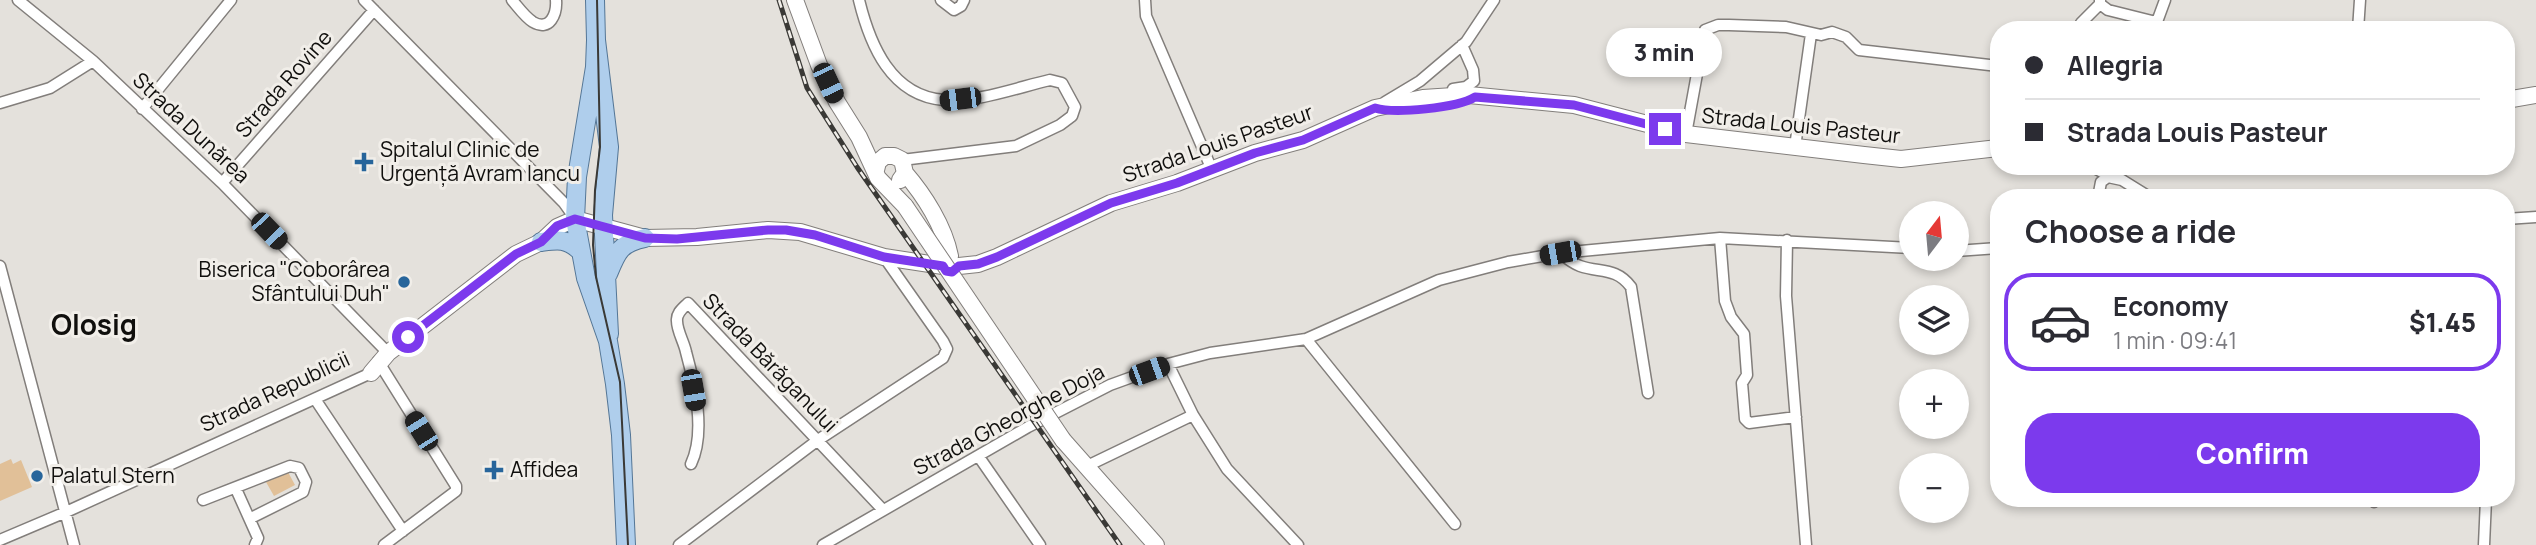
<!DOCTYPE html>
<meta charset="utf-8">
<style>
:root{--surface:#fff;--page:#f7f7f7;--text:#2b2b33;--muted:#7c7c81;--line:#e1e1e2;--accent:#7c3aed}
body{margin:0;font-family:Manrope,sans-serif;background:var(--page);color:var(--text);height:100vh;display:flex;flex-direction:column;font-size:26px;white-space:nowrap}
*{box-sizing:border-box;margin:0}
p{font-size:23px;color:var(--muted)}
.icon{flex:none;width:38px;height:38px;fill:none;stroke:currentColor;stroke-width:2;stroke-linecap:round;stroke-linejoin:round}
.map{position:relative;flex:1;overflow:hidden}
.panel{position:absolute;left:1990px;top:189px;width:525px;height:318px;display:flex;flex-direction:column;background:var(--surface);border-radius:28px;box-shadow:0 4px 10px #0003}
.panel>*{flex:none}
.guide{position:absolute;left:1990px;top:21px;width:525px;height:154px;border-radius:28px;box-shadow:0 4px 10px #0003;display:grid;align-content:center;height:154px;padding:0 35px;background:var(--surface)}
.needle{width:46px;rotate:16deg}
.fabs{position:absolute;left:1899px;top:201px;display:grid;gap:14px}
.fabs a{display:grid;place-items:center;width:70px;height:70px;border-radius:50%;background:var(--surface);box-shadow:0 4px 10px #0003;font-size:35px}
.end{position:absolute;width:32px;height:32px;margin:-16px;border:9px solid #7c3aed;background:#fff;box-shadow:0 0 0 4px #fff}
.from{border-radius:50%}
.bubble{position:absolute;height:49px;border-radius:24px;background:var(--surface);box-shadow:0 4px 10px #0003;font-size:23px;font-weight:800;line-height:49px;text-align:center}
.car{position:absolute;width:21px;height:42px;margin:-21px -10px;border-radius:9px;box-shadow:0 0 5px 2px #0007;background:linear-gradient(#222 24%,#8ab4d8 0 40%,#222 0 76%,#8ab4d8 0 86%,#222 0)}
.guide b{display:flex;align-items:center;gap:24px;height:66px;font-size:26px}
.guide b+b{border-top:2px solid var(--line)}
.guide i{width:18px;height:18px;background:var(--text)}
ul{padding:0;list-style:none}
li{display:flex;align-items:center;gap:21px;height:98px;margin:0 14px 10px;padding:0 21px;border:4px solid var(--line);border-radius:28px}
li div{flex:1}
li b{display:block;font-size:26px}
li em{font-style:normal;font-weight:800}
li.current{border-color:var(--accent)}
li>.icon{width:63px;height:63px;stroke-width:1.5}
h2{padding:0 35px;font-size:32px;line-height:84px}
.action{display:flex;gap:14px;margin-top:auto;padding:14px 35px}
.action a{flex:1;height:80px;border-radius:28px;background:var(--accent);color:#fff;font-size:28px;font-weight:800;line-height:80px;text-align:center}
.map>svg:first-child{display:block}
.green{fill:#e1c098}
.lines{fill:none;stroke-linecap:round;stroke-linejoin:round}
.street-casing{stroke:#827e7b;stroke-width:13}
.secondary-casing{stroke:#827e7b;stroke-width:18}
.primary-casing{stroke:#547696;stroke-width:20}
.street{stroke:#fff;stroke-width:10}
.secondary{stroke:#fff;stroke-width:16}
.primary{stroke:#afceec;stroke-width:18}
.tram{stroke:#3a3936;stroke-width:2}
.rail-casing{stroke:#3a3936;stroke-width:5}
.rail{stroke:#f1eee9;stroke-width:2.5;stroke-dasharray:8;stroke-linecap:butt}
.secondary-bridge-casing{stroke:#827e7b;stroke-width:18;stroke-linecap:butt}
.secondary-bridge{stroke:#fff;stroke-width:16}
.route{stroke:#7c3aed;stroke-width:9}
.poi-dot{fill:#27659b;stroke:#f1eee9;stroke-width:2.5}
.labels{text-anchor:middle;stroke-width:6;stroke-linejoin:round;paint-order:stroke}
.street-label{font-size:21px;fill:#100f0d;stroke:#f1eee9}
.poi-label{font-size:21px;fill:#100f0d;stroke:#f1eee9;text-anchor:start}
.district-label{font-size:28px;font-weight:bold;fill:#100f0d;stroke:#f1eee9}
</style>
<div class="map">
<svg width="2536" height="545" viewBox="0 0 2536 545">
<rect width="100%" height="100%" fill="#e4e1dc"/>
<!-- green -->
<path class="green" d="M11,459L13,464L21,460L32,487L0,501V464Z
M288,472L295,485L274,496L266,482Z"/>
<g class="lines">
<defs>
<path id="street" d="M18,0L93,61L222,183L388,353
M364,0L564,203L574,217
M512,0C518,7 525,17 533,22C550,32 557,14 556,0
M859,0C870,45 891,96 944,100C976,103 1019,87 1050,80L1062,83L1075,107L1072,116L1060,125L1016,146L902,160
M941,0L954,10L961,6L964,0
M1145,0L1146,16L1212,170
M2100,0V4L2108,10L2156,22
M2080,30L2081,23L2100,4
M2154,30L2165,0
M2358,30L2360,0
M1453,89L1466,87L1474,81L1473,70L1462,45
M1385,102L1420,81L1466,42L1494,0
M0,103L50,88L93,61
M142,109L231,0
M1686,134L1705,30L1718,25H1729L1786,27L1821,35L1832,32L1846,37L1859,50L1998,66
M1795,147L1811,34
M2091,166L2113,178
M222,183L374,10
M2098,198L2101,182L2108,177L2122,180L2151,198
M2506,219L2536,217
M1720,238L1725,301L1731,317L1744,334L1747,375L1742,383L1745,419L1749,423L1796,417
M1787,240L1786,296L1806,545
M1956,251L1998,248
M1560,253C1566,258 1572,263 1580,266C1600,273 1616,267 1631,287L1648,393
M0,266L74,545
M1306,339L1455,524
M378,361L456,486V491L384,545
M1168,364L1193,415L1227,469L1298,545
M315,399L403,531
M979,457L1040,545
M691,464C706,432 695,385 686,352C684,342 677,331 677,321C676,313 683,308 688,303L883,510
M1085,467L1193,415
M236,489L258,538L255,545
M203,500L290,466L299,468L306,482L303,492L251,518
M2374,502V499
M0,540L66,512L371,373
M679,545L818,440L943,358L947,349L943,341L884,257
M823,545L1028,427L1110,385L1168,364L1210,353L1306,339L1439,280L1508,262L1560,253L1720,238L1911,248
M2484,545L2486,499"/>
<path id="secondary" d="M795,0L819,65L837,102L859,137L878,178L905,206
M2506,100L2536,95
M876,170L878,162L885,156H894L902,160L905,173L900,180
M905,173C924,195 944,226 950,256
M959,266L978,264L997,257L1111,203L1177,183L1255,153L1303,140L1375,108L1423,98L1469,95L1574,105L1686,134L1864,155L1901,159L1998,148
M371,373L388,353L516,254L541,242L557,227L575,219L645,238L697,237L768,230L800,232L884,257L943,266
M1063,440L1156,545"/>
<path id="primary" d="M595,0L596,40L609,147L603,215L609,334
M596,40L595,67L577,177L575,219L586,278L608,341L615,384L621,435L626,545
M541,242C557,240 566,238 579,250
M608,274C617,252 620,243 645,238"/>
</defs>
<!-- street casing -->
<use href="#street" class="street-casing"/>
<!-- secondary casing -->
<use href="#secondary" class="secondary-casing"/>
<!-- primary casing -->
<use href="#primary" class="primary-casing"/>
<!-- street -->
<use href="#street" class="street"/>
<!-- secondary -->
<use href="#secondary" class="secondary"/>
<!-- primary -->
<use href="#primary" class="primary"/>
<!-- tram -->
<path class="tram" d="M597,0L600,147L595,190L593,245L596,277L620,382L628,545"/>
<defs>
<path id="rail" d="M779,0L807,88L857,167L1120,545"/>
</defs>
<!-- rail casing -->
<use href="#rail" class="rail-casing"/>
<!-- rail -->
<use href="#rail" class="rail"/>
<defs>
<path id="secondary-bridge" d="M905,206L1063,440"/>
</defs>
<!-- secondary-bridge casing -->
<use href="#secondary-bridge" class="secondary-bridge-casing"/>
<!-- secondary-bridge -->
<use href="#secondary-bridge" class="secondary-bridge"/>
</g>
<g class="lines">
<!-- route -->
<path class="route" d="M408,337L516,254L541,242L557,226L575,219L645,238L677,239L768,230H786L815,235L884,257L943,266L946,271L952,272L959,266L978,264L997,257L1111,203L1177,183L1255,153L1303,140L1375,108C1394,114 1458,108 1475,97L1574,105L1665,129"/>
</g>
<!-- markers -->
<g class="poi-dot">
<path d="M360.5 151.5h7v7h7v7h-7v7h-7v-7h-7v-7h7z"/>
<circle cx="404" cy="282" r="7"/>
<path d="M490.5 459.5h7v7h7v7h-7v7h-7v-7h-7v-7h7z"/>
<circle cx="37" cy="476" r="7"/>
</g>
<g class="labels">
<!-- street labels -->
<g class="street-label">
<text transform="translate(284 84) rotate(-49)" y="7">Strada Rovine</text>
<text transform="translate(1801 126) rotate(6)" y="7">Strada Louis Pasteur</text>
<text transform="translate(191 128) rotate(43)" y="7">Strada Dunărea</text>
<text transform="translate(1218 144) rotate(-19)" y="7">Strada Louis Pasteur</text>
<text transform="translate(770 363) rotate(46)" y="7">Strada Bărăganului</text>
<text transform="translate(275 392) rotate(-25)" y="7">Strada Republicii</text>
<text transform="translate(1009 420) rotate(-28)" y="7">Strada Gheorghe Doja</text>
</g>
<!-- poi labels -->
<g class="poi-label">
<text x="380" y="157">Spitalul Clinic de<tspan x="380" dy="24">Urgență Avram Iancu</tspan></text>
<text x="390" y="277" text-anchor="end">Biserica "Coborârea<tspan x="390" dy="24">Sfântului Duh"</tspan></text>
<text x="510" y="477">Affidea</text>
<text x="51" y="483">Palatul Stern</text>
</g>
<!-- district labels -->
<g class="district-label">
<text x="94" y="335">Olosig</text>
</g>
</g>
</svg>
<div class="fabs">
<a><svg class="needle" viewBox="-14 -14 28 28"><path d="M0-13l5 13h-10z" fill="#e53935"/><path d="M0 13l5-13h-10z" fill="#7c7c81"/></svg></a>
<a><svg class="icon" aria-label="layers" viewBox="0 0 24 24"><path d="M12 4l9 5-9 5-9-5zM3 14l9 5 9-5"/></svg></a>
<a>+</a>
<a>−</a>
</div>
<i class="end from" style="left:408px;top:337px"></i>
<i class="end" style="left:1665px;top:129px"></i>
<div class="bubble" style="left:1606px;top:28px;width:116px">3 min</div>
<i class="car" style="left:828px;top:83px;rotate:155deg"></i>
<i class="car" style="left:960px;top:99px;rotate:263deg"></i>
<i class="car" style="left:269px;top:231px;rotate:136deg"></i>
<i class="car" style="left:1560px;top:253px;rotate:260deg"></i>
<i class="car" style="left:1149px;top:371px;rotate:70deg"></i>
<i class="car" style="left:693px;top:390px;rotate:170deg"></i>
<i class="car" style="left:421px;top:431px;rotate:328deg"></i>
<div class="guide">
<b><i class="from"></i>Allegria</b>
<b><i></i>Strada Louis Pasteur</b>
</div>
<section class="panel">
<h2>Choose a ride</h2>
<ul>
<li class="current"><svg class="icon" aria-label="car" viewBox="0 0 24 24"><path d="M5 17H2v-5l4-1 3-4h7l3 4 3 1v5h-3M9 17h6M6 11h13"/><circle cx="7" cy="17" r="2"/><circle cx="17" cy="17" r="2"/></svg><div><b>Economy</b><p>1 min · 09:41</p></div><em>$1.45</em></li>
</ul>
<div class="action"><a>Confirm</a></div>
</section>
</div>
